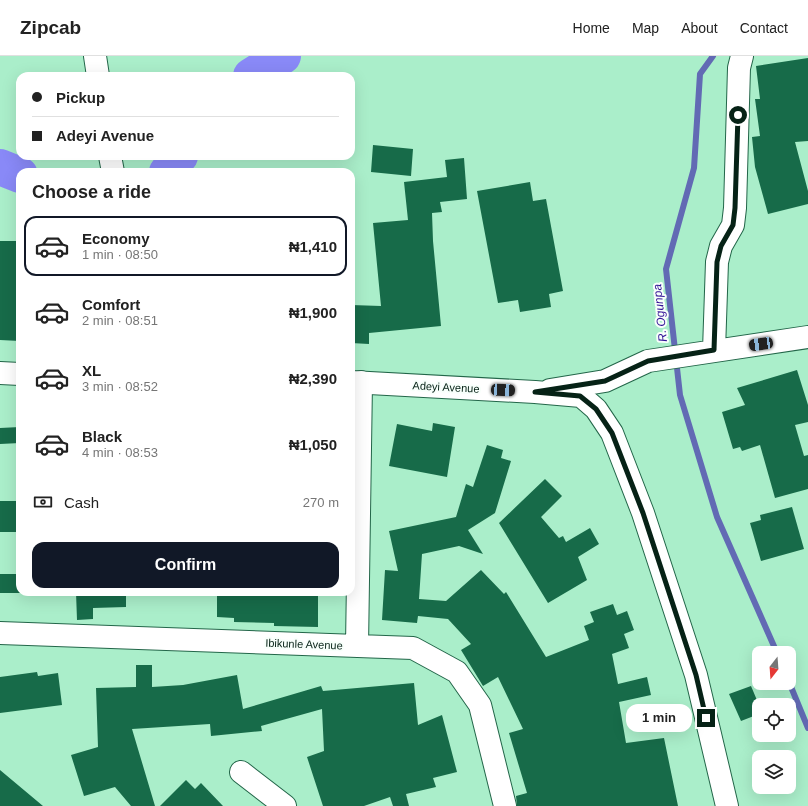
<!DOCTYPE html>
<meta charset="utf-8">
<style>
:root{--surface:#fff;--page:#f2f2f2;--text:#222;--muted:#767676;--line:#e0e0e0;--accent:#111827}
body{margin:0;font-family:Arial,sans-serif;background:var(--page);color:var(--text);height:100vh;display:flex;flex-direction:column;font-size:15px;white-space:nowrap}
*{box-sizing:border-box;margin:0}
p{font-size:13px;color:var(--muted)}
.icon{flex:none;width:22px;height:22px;fill:none;stroke:currentColor;stroke-width:2;stroke-linecap:round;stroke-linejoin:round}
.map{position:relative;flex:1;overflow:hidden}
.panel{position:absolute;left:16px;top:112px;width:339px;height:428px;display:flex;flex-direction:column;background:var(--surface);border-radius:12px;box-shadow:0 4px 16px #0002}
.panel>*{flex:none}
.top-card{position:absolute;left:16px;top:16px;width:339px;height:88px;border-radius:12px;box-shadow:0 4px 16px #0002;display:grid;align-content:center;height:88px;padding:0 16px;background:var(--surface)}
.needle{width:26px;rotate:197deg}
.buttons{position:absolute;left:752px;top:590px;display:grid;gap:8px}
.buttons a{display:grid;place-items:center;width:44px;height:44px;border-radius:8px;background:var(--surface);box-shadow:0 4px 16px #0002;font-size:20px}
.end{position:absolute;width:18px;height:18px;margin:-9px;border:5px solid #062216;background:#fff;box-shadow:0 0 0 2px #fff}
.from{border-radius:50%}
.bubble{position:absolute;height:28px;border-radius:12px;background:var(--surface);box-shadow:0 4px 16px #0002;font-size:13px;font-weight:800;line-height:28px;text-align:center}
.car{position:absolute;width:12px;height:24px;margin:-12px -6px;border-radius:5px;box-shadow:0 0 3px 1px #0007;background:linear-gradient(#222 24%,#8ab4d8 0 40%,#222 0 76%,#8ab4d8 0 86%,#222 0)}
.top-card b{display:flex;align-items:center;gap:14px;height:38px;font-size:15px}
.top-card b+b{border-top:1px solid var(--line)}
.top-card i{width:10px;height:10px;background:var(--text)}
ul{padding:0;list-style:none}
li{display:flex;align-items:center;gap:12px;height:60px;margin:0 8px 6px;padding:0 8px;border:2px solid transparent;border-radius:12px}
li div{flex:1}
li b{display:block;font-size:15px}
li em{font-style:normal;font-weight:800}
li.active{border-color:var(--accent)}
li>.icon{width:36px;height:36px;stroke-width:1.5}
h2{padding:0 16px;font-size:18px;line-height:48px}
.pay{display:flex;align-items:center;gap:10px;height:44px;padding:0 16px;font-size:15px}
.pay p{margin-inline-start:auto}
.action{display:flex;gap:8px;margin-top:auto;padding:8px 16px}
.action a{flex:1;height:46px;border-radius:12px;background:var(--accent);color:#fff;font-size:16px;font-weight:800;line-height:46px;text-align:center}
header{display:flex;align-items:center;gap:24px;box-sizing:border-box;height:56px;padding:0 20px;background:var(--surface);border-bottom:1px solid var(--line)}
header strong{font-size:19px}
nav{display:flex;gap:22px;margin-inline-start:auto;font-size:14px}
.map>svg:first-child{display:block}
.lines{fill:none;stroke-linecap:round;stroke-linejoin:round}
.stream{stroke:#626ab4;stroke-width:6}
.river{stroke:#8989f7;stroke-width:36}
.building{fill:#176b49}
.street-casing{stroke:#236649;stroke-width:24}
.secondary-casing{stroke:#236649;stroke-width:24}
.street{stroke:#fff;stroke-width:22}
.secondary{stroke:#fff;stroke-width:22}
.route{stroke:#062216;stroke-width:5}
.labels{text-anchor:middle;stroke-width:4;stroke-linejoin:round;paint-order:stroke}
.street-label{font-size:11px;fill:#062216;stroke:#f8fffb}
.water-label{font-size:12px;font-style:italic;fill:#331397;stroke:#f8fffb}
</style>
<header>
<strong>Zipcab</strong>
<nav><a>Home</a><a>Map</a><a>About</a><a>Contact</a></nav>
</header>
<div class="map">
<svg width="808" height="750" viewBox="0 0 808 750">
<rect width="100%" height="100%" fill="#aaeeca"/>
<g class="lines">
<!-- stream -->
<path class="stream" d="M713,0L700,18L694,112L666,213L680,339L717,461L777,597
M789,626L808,672"/>
<!-- river -->
<path class="river" d="M251,20L283,0
M0,111L20,119
M167,116L180,100"/>
</g>
<!-- building -->
<path class="building" d="M808,2V85L795,86L808,135V148L768,158L755,111L752,81L760,80L755,43H760L756,10Z
M373,89L413,93L411,120L371,116Z
M464,102L467,143L440,146L442,156L432,157L433,185L441,270L369,277V288L351,287V249L381,250L373,167L408,164L404,126L447,121L445,104Z
M530,126L533,145L546,143L563,235L549,238L551,251L520,256L518,244L498,247L477,135Z
M0,185H20L16,239H20V285L0,284Z
M797,314L808,349V366L795,369L804,400L808,399V433L775,442L760,389L742,395L740,391L733,393L722,356L745,349L737,332Z
M433,367L455,371L447,421L389,410L397,368L432,375Z
M20,371V387L0,388V372Z
M487,389L503,394L501,402L511,405L495,457L468,474L483,498L459,490L422,498L419,543L446,545L481,514L504,538L506,536L546,601L589,584L584,570L594,566L590,556L613,548L617,559L627,555L634,574L624,578L629,592L612,598L618,628L647,621L651,639L619,646L626,687L664,682L678,750H517L516,740L527,737L509,677L523,673L498,621L483,630L461,594L471,588L448,563L418,560L417,567L382,564L385,514L398,515L389,475L456,461L466,428L473,431Z
M545,423L562,440L541,461L559,482L563,480L566,486L590,472L599,488L578,501L587,524L548,547L499,467Z
M0,445H20V476H0Z
M792,451L804,493L761,505L750,467L761,464L760,459Z
M0,518H20V537H0Z
M76,536H126V551L93,552V563L77,564Z
M217,536H318V571L274,570V567L234,566V562L217,561Z
M136,609H152V631L183,629L237,619L243,653L321,630L323,635L414,627L418,669L442,659L457,716L433,722L436,731L406,738L409,750H393L390,741L364,750H323L307,701L324,695L322,653L261,670L262,675L211,680L210,668L132,673L155,750H131L115,731L84,740L71,699L98,691L96,632L136,631Z
M37,616L38,620L58,617L62,649L0,657V621Z
M751,630L759,649V658L741,665L729,638Z
M0,714L43,750H0Z
M186,724L195,733L201,727L223,750H160Z"/>
<g class="lines">
<defs>
<path id="street" d="M95,0L98,20
M110,100L113,116
M714,294L717,206L721,190L733,169L735,152L739,12L742,0
M550,334L605,325L648,305L808,281
M0,577L413,592L457,616L480,649L505,750
M357,590L361,326
M241,716L285,750"/>
<path id="secondary" d="M0,317L20,318
M351,326L535,336L581,340L596,353L612,377L643,457L696,619L727,750"/>
</defs>
<!-- street casing -->
<use href="#street" class="street-casing"/>
<!-- secondary casing -->
<use href="#secondary" class="secondary-casing"/>
<!-- street -->
<use href="#street" class="street"/>
<!-- secondary -->
<use href="#secondary" class="secondary"/>
</g>
<g class="lines">
<!-- route -->
<path class="route" d="M706,662L696,619L643,457L612,377L596,353L580,340L535,336L605,325L648,305L714,294L717,206L721,190L733,169L735,152L738,59"/>
</g>
<g class="labels">
<!-- street labels -->
<g class="street-label">
<text transform="translate(446 331) rotate(3)" y="4">Adeyi Avenue</text>
<text transform="translate(304 588) rotate(2)" y="4">Ibikunle Avenue</text>
</g>
<!-- water labels -->
<g class="water-label">
<text transform="translate(660 257) rotate(-96)" y="4">R. Ogunpa</text>
</g>
</g>
</svg>
<div class="buttons">
<a><svg class="needle" viewBox="-14 -14 28 28"><path d="M0-13l5 13h-10z" fill="#e53935"/><path d="M0 13l5-13h-10z" fill="#767676"/></svg></a>
<a><svg class="icon" aria-label="locate" viewBox="0 0 24 24"><circle cx="12" cy="12" r="6"/><path d="M12 2v4M12 18v4M2 12h4M18 12h4"/></svg></a>
<a><svg class="icon" aria-label="layers" viewBox="0 0 24 24"><path d="M12 4l9 5-9 5-9-5zM3 14l9 5 9-5"/></svg></a>
</div>
<i class="end from" style="left:738px;top:59px"></i>
<i class="end" style="left:706px;top:662px"></i>
<div class="bubble" style="left:626px;top:648px;width:66px">1 min</div>
<i class="car" style="left:761px;top:288px;rotate:262deg"></i>
<i class="car" style="left:503px;top:334px;rotate:93deg"></i>
<div class="top-card">
<b><i class="from"></i>Pickup</b>
<b><i></i>Adeyi Avenue</b>
</div>
<section class="panel">
<h2>Choose a ride</h2>
<ul>
<li class="active"><svg class="icon" aria-label="car" viewBox="0 0 24 24"><path d="M5 17H2v-5l4-1 3-4h7l3 4 3 1v5h-3M9 17h6M6 11h13"/><circle cx="7" cy="17" r="2"/><circle cx="17" cy="17" r="2"/></svg><div><b>Economy</b><p>1 min · 08:50</p></div><em>₦1,410</em></li>
<li><svg class="icon" aria-label="car" viewBox="0 0 24 24"><path d="M5 17H2v-5l4-1 3-4h7l3 4 3 1v5h-3M9 17h6M6 11h13"/><circle cx="7" cy="17" r="2"/><circle cx="17" cy="17" r="2"/></svg><div><b>Comfort</b><p>2 min · 08:51</p></div><em>₦1,900</em></li>
<li><svg class="icon" aria-label="car" viewBox="0 0 24 24"><path d="M5 17H2v-5l4-1 3-4h7l3 4 3 1v5h-3M9 17h6M6 11h13"/><circle cx="7" cy="17" r="2"/><circle cx="17" cy="17" r="2"/></svg><div><b>XL</b><p>3 min · 08:52</p></div><em>₦2,390</em></li>
<li><svg class="icon" aria-label="car" viewBox="0 0 24 24"><path d="M5 17H2v-5l4-1 3-4h7l3 4 3 1v5h-3M9 17h6M6 11h13"/><circle cx="7" cy="17" r="2"/><circle cx="17" cy="17" r="2"/></svg><div><b>Black</b><p>4 min · 08:53</p></div><em>₦1,050</em></li>
</ul>
<div class="pay"><svg class="icon" aria-label="cash" viewBox="0 0 24 24"><path d="M3 7h18v10H3z"/><circle cx="12" cy="12" r="2"/></svg>Cash<p>270 m</p></div>
<div class="action"><a>Confirm</a></div>
</section>
</div>
